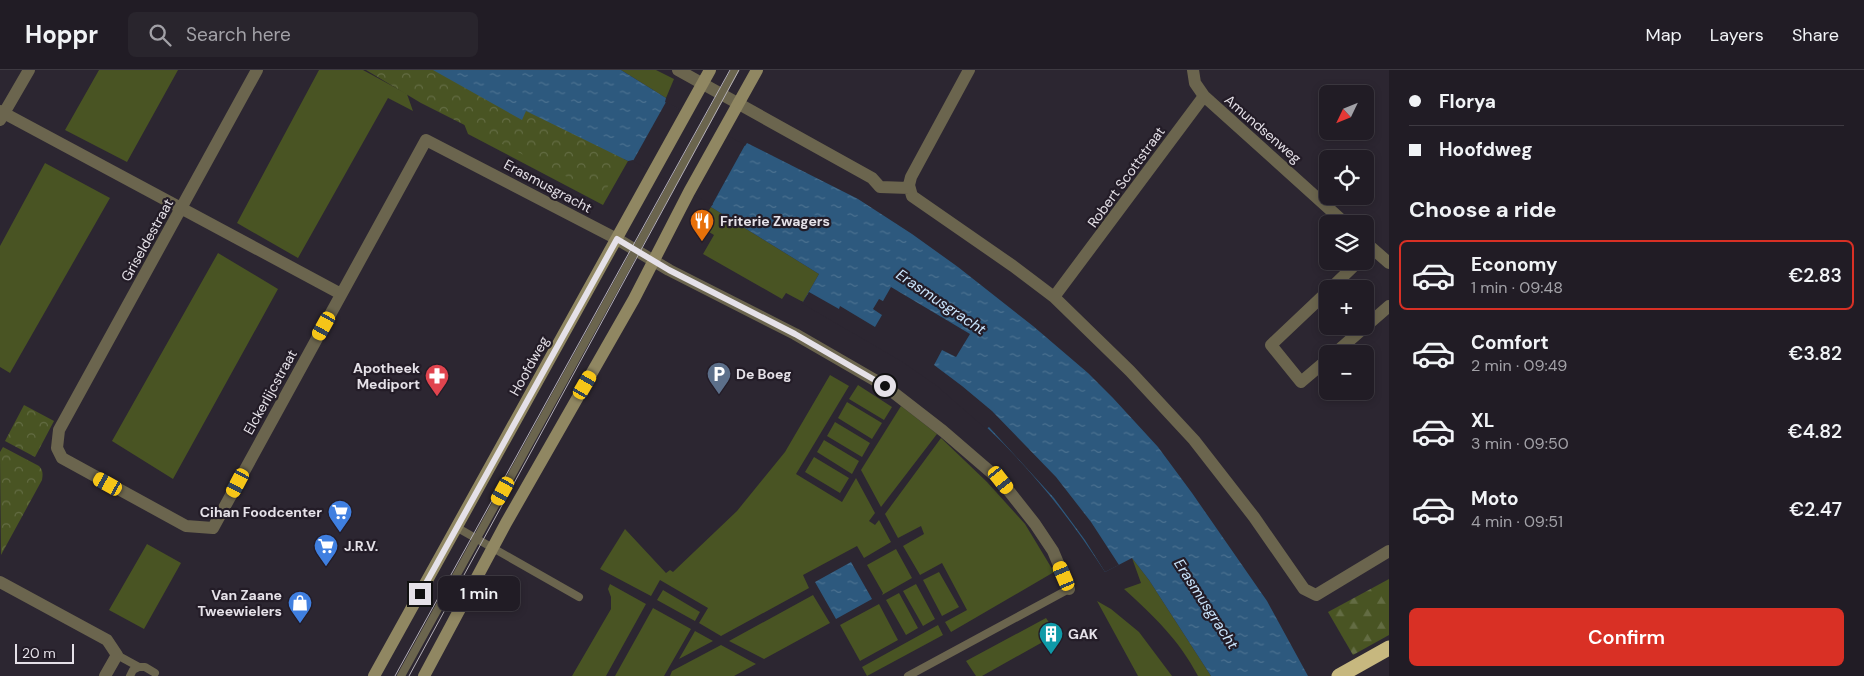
<!DOCTYPE html>
<meta charset="utf-8">
<style>
:root{--surface:#211c25;--page:#29252d;--text:#f1f3f6;--muted:#a2a1a7;--line:#3e3a42;--accent:#d93025}
body{margin:0;font-family:"DM Sans",sans-serif;background:var(--page);color:var(--text);height:100vh;display:flex;flex-direction:column;font-size:19px;white-space:nowrap}
*{box-sizing:border-box;margin:0}
p{font-size:16px;color:var(--muted)}
.icon{flex:none;width:28px;height:28px;fill:none;stroke:currentColor;stroke-width:2;stroke-linecap:round;stroke-linejoin:round}
.map{position:relative;flex:1;overflow:hidden}
.side{display:flex;flex-direction:column;background:var(--surface);width:475px}
.side>*{flex:none}
.banner{display:grid;align-content:center;height:110px;padding:0 20px;background:var(--surface)}
.needle{width:32px;rotate:227deg}
.buttons{position:absolute;left:1319px;top:15px;display:grid;gap:10px}
.buttons a{display:grid;place-items:center;width:55px;height:55px;border-radius:8px;background:var(--surface);box-shadow:0 2px 8px #0003,0 0 0 1px var(--line);font-size:25px}
.scale{position:absolute;left:15px;bottom:12px;width:59px;box-sizing:border-box;padding-left:5px;border:2px solid #e5e1e8;border-top:0;font-size:14px;line-height:18px;white-space:nowrap;color:#e5e1e8;-webkit-text-stroke:4px #231c27;paint-order:stroke}
.end{position:absolute;width:22px;height:22px;margin:-11px;border:6px solid #e5e1e8;background:#111;box-shadow:0 0 0 2px #111}
.from{border-radius:50%}
.bubble{position:absolute;height:35px;border-radius:8px;background:var(--surface);box-shadow:0 2px 8px #0003,0 0 0 1px var(--line);font-size:16px;font-weight:600;line-height:35px;text-align:center}
.car{position:absolute;width:15px;height:30px;margin:-15px -8px;border-radius:6px;box-shadow:0 0 4px 1px #0007;background:linear-gradient(#f5c518 24%,#345 0 40%,#f5c518 0 76%,#345 0 86%,#f5c518 0)}
.banner b{display:flex;align-items:center;gap:18px;height:48px;font-size:19px}
.banner b+b{border-top:1px solid var(--line)}
.banner i{width:12px;height:12px;background:var(--text)}
ul{padding:0;list-style:none}
li{display:flex;align-items:center;gap:15px;height:70px;margin:0 10px 8px;padding:0 10px;border:2px solid transparent;border-radius:8px}
li div{flex:1}
li b{display:block;font-size:19px}
li em{font-style:normal;font-weight:600}
li.selected{border-color:var(--accent)}
li>.icon{width:45px;height:45px;stroke-width:1.5}
h2{padding:0 20px;font-size:22px;line-height:60px}
.button{display:flex;gap:10px;margin-top:auto;padding:10px 20px}
.button a{flex:1;height:58px;border-radius:8px;background:var(--accent);color:#fff;font-size:20px;font-weight:600;line-height:58px;text-align:center}
header{display:flex;align-items:center;gap:30px;box-sizing:border-box;height:70px;padding:0 25px;background:var(--surface);border-bottom:1px solid var(--line)}
header strong{font-size:24px}
nav{display:flex;gap:28px;margin-inline-start:auto;font-size:18px}
.search{width:350px;height:45px;background:var(--page);display:flex;align-items:center;gap:12px;box-sizing:border-box;padding:0 18px;border-radius:8px;color:var(--muted);font-size:19px}
main{display:flex;flex:1;min-height:0}
.map>svg:first-child{display:block}
.green{fill:#495423}
.forest{fill:url(#forest-firs)}
.park{fill:url(#park-crowns)}
.water{fill:url(#water-ripples)}
.pier{fill:#2c2631}
.lines{fill:none;stroke-linecap:round;stroke-linejoin:round}
.lane{stroke:#6b654e;stroke-width:8}
.street{stroke:#6b654e;stroke-width:12}
.secondary{stroke:#908762;stroke-width:12}
.highway{stroke:#c7b87f;stroke-width:15}
.tram{stroke:#b4b0b8;stroke-width:1}
.route{stroke:#e5e1e8;stroke-width:6}
.labels{text-anchor:middle;stroke-width:4.5;stroke-linejoin:round;paint-order:stroke}
.street-label{font-size:14px;fill:#e5e1e8;stroke:#231c27}
.poi-label{font-size:14px;font-weight:bold;fill:#e5e1e8;stroke:#231c27;text-anchor:start}
.water-label{font-size:15px;font-style:italic;fill:#cbe6fe;stroke:#231c27}
</style>
<header>
<strong>Hoppr</strong>
<div class="search"><svg class="icon" aria-label="search" viewBox="0 0 24 24"><circle cx="10" cy="10" r="6"/><path d="M15 15l6 6"/></svg>Search here</div>
<nav><a>Map</a><a>Layers</a><a>Share</a></nav>
</header>
<main>
<div class="map">
<svg width="1389" height="606" viewBox="0 0 1389 606">
<defs>
<pattern id="forest-firs" width="22" height="20" patternUnits="userSpaceOnUse" patternTransform="scale(1.25)"><rect width="22" height="20" fill="#495423"/><path d="M5 1l3.5 6h-7zM16 11l3.5 6h-7z" fill="#636c43"/></pattern>
<pattern id="park-crowns" width="20" height="18" patternUnits="userSpaceOnUse" patternTransform="scale(1.25)"><rect width="20" height="18" fill="#495423"/><path d="M2 6a3 3 0 1 1 6 0M12 15a3 3 0 1 1 6 0" fill="none" stroke="#636c43"/></pattern>
<pattern id="water-ripples" width="26" height="14" patternUnits="userSpaceOnUse" patternTransform="scale(1.25)"><rect width="26" height="14" fill="#2d597e"/><path d="M2 4q2-2 4 0t4 0M15 11q2-2 4 0t4 0" fill="none" stroke="#4b7190"/></pattern>
</defs>
<rect width="100%" height="100%" fill="#2c2631"/>
<!-- green -->
<path class="green" d="M99,0H178L127,92L65,60Z
M319,0H363L407,24L413,41L388,28L298,188L237,153Z
M621,0H656L674,9L666,28Z
M459,41H526L628,91L603,135L468,64Z
M45,93L110,128L10,303L0,297V176Z
M711,137L819,204L803,232L786,223L782,229L703,184L714,165L699,156Z
M218,183L278,219L173,409L112,371Z
M830,305L849,316L796,404L842,432L856,408L875,443L869,451L875,455L879,450L891,472L864,488L857,476L803,505L809,518L721,566L699,553L708,538L660,510L651,526L600,499L625,459L666,503L670,500L673,502L737,441L785,382Z
M858,315L892,337L884,350L849,329Z
M847,332L882,353L872,369L838,348Z
M901,336L937,364L881,437L861,400Z
M835,352L870,373L862,387L827,366Z
M941,368L987,412L1025,454L1054,502L951,562L945,552L967,540L942,493L920,505L903,476L924,464L921,456L898,468L885,444Z
M824,370L859,391L852,404L817,382Z
M814,387L849,408L840,423L805,402Z
M147,474L181,493L144,559L109,540Z
M896,479L912,508L882,525L883,523L867,495Z
M1132,488L1149,510L1211,606H1198C1179,570 1154,546 1124,519L1141,513Z
M939,502L959,537L942,546L923,510Z
M610,514L646,534L606,606H572L611,539V527L608,519Z
M916,514L935,549L923,556L903,521Z
M663,520L700,542L695,551L657,530Z
M899,523L918,558L906,565L886,530Z
M813,525L830,553L764,589L729,571Z
M1097,531L1111,539L1139,562L1172,606H1138Z
M879,534L898,570L860,591L840,555Z
M653,538L691,559L664,606H615Z
M1046,548L1057,564L982,606H976L966,591Z
M938,555L943,565L867,606L862,597Z
M695,561L713,571L679,589Z
M721,575L756,594L734,606H670L672,601Z"/>
<!-- forest -->
<path class="forest" d="M1389,509V565L1353,585L1328,542Z"/>
<!-- park -->
<path class="park" d="M366,0H463L629,79L603,125L421,33Z
M24,335L54,351L35,387L5,371Z
M3,377L39,396C43,400 43,404 42,410L1,485L0,382Z"/>
<!-- water -->
<path class="water" d="M433,0H621L666,28L665,32L745,76L747,73L858,129L912,164L958,197L1033,256L1088,303L1113,328L1158,377L1192,423L1267,531L1308,606H1211L1149,510L1132,488L1105,502C1063,437 1016,380 956,330C939,316 921,301 902,289C870,269 836,251 803,232L819,204L711,137L713,134L633,90L628,91L526,41L522,50Z
M851,492L872,529L836,549L815,512Z"/>
<!-- pier -->
<path class="pier" d="M666,32L745,75L712,135L633,91Z
M891,217L970,264L956,287L942,280L934,295L962,316L992,341L1056,407L1091,452L1119,495L1105,502L1085,470L1054,428L989,357L986,359L937,316L901,291L801,233V231L803,232L809,222L839,239L840,236L875,257L882,245L873,239L879,229L883,231Z"/>
<g class="lines">
<!-- lane -->
<path class="lane" d="M456,457L579,527
M117,585L139,597H145L155,603
M130,606L133,600L139,597
M401,606L735,0
M908,606L1069,519"/>
<!-- street -->
<path class="street" d="M257,0L59,360L57,378L62,388L186,456L213,458L426,70L617,169L669,200L795,264L885,316L943,361L1001,411L1035,454L1053,481L1069,519
M678,0L872,108L880,117L909,118
M969,0L911,107L909,115L912,126L1013,196L1054,227L1130,301L1194,370L1254,447L1304,519L1316,525L1389,481
M1193,0L1195,13L1204,26L1346,154
M0,41L341,224
M0,50L29,0
M1365,172L1389,193
M1330,219L1359,191
M1328,221L1271,275L1301,312L1328,289
M1054,227L1204,26
M1334,284L1389,236
M0,512L107,570L117,585L105,606"/>
<!-- secondary -->
<path class="secondary" d="M374,606L710,0
M424,606L506,453L634,229L689,122L757,0"/>
<!-- highway -->
<path class="highway" d="M1339,606L1389,578"/>
<!-- tram -->
<path class="tram" d="M395,606L730,0
M409,606L739,0"/>
</g>
<g class="lines">
<!-- route -->
<path class="route" d="M420,524L617,169L669,200L795,264L885,316"/>
</g>
<!-- icons -->
<defs>
<symbol id="restaurant-pin" viewBox="-11 -11 22 30"><path d="M0 17L-7.5 6A9.5 9.5 0 1 1 7.5 6Z" fill="#e8710a" stroke="#231c27"/><path d="M-5-6h1v4h1v-4h1v4h1v-4h1v5L-1.5 .5V6h-2V.5L-5-1ZM5-6V6H3V1.5H1.5Q1.5-4 5-6Z" fill="#fff"/></symbol>
<symbol id="parking-pin" viewBox="-11 -11 22 30"><path d="M0 17L-7.5 6A9.5 9.5 0 1 1 7.5 6Z" fill="#5c6f8a" stroke="#231c27"/><path d="M-3.5-5.5H1a3.5 3.5 0 0 1 0 7H-1V5.5H-3.5ZM-1-3.4V-.6H.8a1.4 1.4 0 0 0 0-2.8Z" fill="#fff"/></symbol>
<symbol id="pharmacy-pin" viewBox="-11 -11 22 30"><path d="M0 17L-7.5 6A9.5 9.5 0 1 1 7.5 6Z" fill="#e0444e" stroke="#231c27"/><path d="M-2-6h4v4h4v4h-4v4h-4v-4h-4v-4h4Z" fill="#fff"/></symbol>
<symbol id="supermarket-pin" viewBox="-11 -11 22 30"><path d="M0 17L-7.5 6A9.5 9.5 0 1 1 7.5 6Z" fill="#3f7fe0" stroke="#231c27"/><path d="M-6-5.5h2.5l.6 2H6L4.5 2H-2.5L-4.4-4H-6ZM-1.5 3.2a1.3 1.3 0 1 0 .1 0ZM3 3.2a1.3 1.3 0 1 0 .1 0Z" fill="#fff"/></symbol>
<symbol id="shop-pin" viewBox="-11 -11 22 30"><path d="M0 17L-7.5 6A9.5 9.5 0 1 1 7.5 6Z" fill="#3f7fe0" stroke="#231c27"/><path d="M-5-2.5h2.3a2.7 3.5 0 0 1 5.4 0H5L5.5 6h-11ZM-1.5-2.5h3a1.5 2.3 0 0 0-3 0Z" fill="#fff"/></symbol>
<symbol id="building-pin" viewBox="-11 -11 22 30"><path d="M0 17L-7.5 6A9.5 9.5 0 1 1 7.5 6Z" fill="#0f9aa8" stroke="#231c27"/><path d="M-4-6H4V6H1V3H-1V6H-4ZM-2.5-4.3h1.7v1.8h-1.7ZM.8-4.3h1.7v1.8H.8ZM-2.5-1h1.7V.8h-1.7ZM.8-1h1.7V.8H.8Z" fill="#fff"/></symbol>
</defs>
<g fill-rule="evenodd">
<use href="#restaurant-pin" x="688" y="137" width="28" height="38"/>
<use href="#parking-pin" x="705" y="290" width="28" height="38"/>
<use href="#pharmacy-pin" x="423" y="292" width="28" height="38"/>
<use href="#supermarket-pin" x="326" y="428" width="28" height="38"/>
<use href="#supermarket-pin" x="312" y="462" width="28" height="38"/>
<use href="#shop-pin" x="286" y="519" width="28" height="38"/>
<use href="#building-pin" x="1037" y="550" width="28" height="38"/>
</g>
<g class="labels">
<!-- street labels -->
<g class="street-label">
<text transform="translate(1263 59) rotate(41)" y="5">Amundsenweg</text>
<text transform="translate(1126 107) rotate(-54)" y="5">Robert Scottstraat</text>
<text transform="translate(548 116) rotate(28)" y="5">Erasmusgracht</text>
<text transform="translate(147 170) rotate(-61)" y="5">Griseldestraat</text>
<text transform="translate(529 296) rotate(-61)" y="5">Hoofdweg</text>
<text transform="translate(270 322) rotate(-61)" y="5">Elckerlijcstraat</text>
</g>
<!-- poi labels -->
<g class="poi-label">
<text x="720" y="156">Friterie Zwagers</text>
<text x="420" y="303" text-anchor="end">Apotheek<tspan x="420" dy="16">Mediport</tspan></text>
<text x="736" y="309">De Boeg</text>
<text x="322" y="447" text-anchor="end">Cihan Foodcenter</text>
<text x="344" y="481">J.R.V.</text>
<text x="282" y="530" text-anchor="end">Van Zaane<tspan x="282" dy="16">Tweewielers</tspan></text>
<text x="1068" y="569">GAK</text>
</g>
<!-- water labels -->
<g class="water-label">
<text transform="translate(941 232) rotate(34)" y="5">Erasmusgracht</text>
<text transform="translate(1206 534) rotate(57)" y="5">Erasmusgracht</text>
</g>
</g>
</svg>
<div class="buttons">
<a><svg class="needle" viewBox="-14 -14 28 28"><path d="M0-13l5 13h-10z" fill="#e53935"/><path d="M0 13l5-13h-10z" fill="#a2a1a7"/></svg></a>
<a><svg class="icon" aria-label="locate" viewBox="0 0 24 24"><circle cx="12" cy="12" r="6"/><path d="M12 2v4M12 18v4M2 12h4M18 12h4"/></svg></a>
<a><svg class="icon" aria-label="layers" viewBox="0 0 24 24"><path d="M12 4l9 5-9 5-9-5zM3 14l9 5 9-5"/></svg></a>
<a>+</a>
<a>−</a>
</div>
<div class="scale">20 m</div>
<i class="end from" style="left:885px;top:316px"></i>
<i class="end" style="left:420px;top:524px"></i>
<div class="bubble" style="left:438px;top:506px;width:82px">1 min</div>
<i class="car" style="left:324px;top:256px;rotate:209deg"></i>
<i class="car" style="left:585px;top:315px;rotate:30deg"></i>
<i class="car" style="left:1001px;top:410px;rotate:142deg"></i>
<i class="car" style="left:238px;top:413px;rotate:208deg"></i>
<i class="car" style="left:108px;top:414px;rotate:299deg"></i>
<i class="car" style="left:503px;top:421px;rotate:209deg"></i>
<i class="car" style="left:1064px;top:506px;rotate:337deg"></i>
</div>
<section class="side">
<div class="banner">
<b><i class="from"></i>Florya</b>
<b><i></i>Hoofdweg</b>
</div>
<h2>Choose a ride</h2>
<ul>
<li class="selected"><svg class="icon" aria-label="car" viewBox="0 0 24 24"><path d="M5 17H2v-5l4-1 3-4h7l3 4 3 1v5h-3M9 17h6M6 11h13"/><circle cx="7" cy="17" r="2"/><circle cx="17" cy="17" r="2"/></svg><div><b>Economy</b><p>1 min · 09:48</p></div><em>€2.83</em></li>
<li><svg class="icon" aria-label="car" viewBox="0 0 24 24"><path d="M5 17H2v-5l4-1 3-4h7l3 4 3 1v5h-3M9 17h6M6 11h13"/><circle cx="7" cy="17" r="2"/><circle cx="17" cy="17" r="2"/></svg><div><b>Comfort</b><p>2 min · 09:49</p></div><em>€3.82</em></li>
<li><svg class="icon" aria-label="car" viewBox="0 0 24 24"><path d="M5 17H2v-5l4-1 3-4h7l3 4 3 1v5h-3M9 17h6M6 11h13"/><circle cx="7" cy="17" r="2"/><circle cx="17" cy="17" r="2"/></svg><div><b>XL</b><p>3 min · 09:50</p></div><em>€4.82</em></li>
<li><svg class="icon" aria-label="car" viewBox="0 0 24 24"><path d="M5 17H2v-5l4-1 3-4h7l3 4 3 1v5h-3M9 17h6M6 11h13"/><circle cx="7" cy="17" r="2"/><circle cx="17" cy="17" r="2"/></svg><div><b>Moto</b><p>4 min · 09:51</p></div><em>€2.47</em></li>
</ul>
<div class="button"><a>Confirm</a></div>
</section>
</main>
